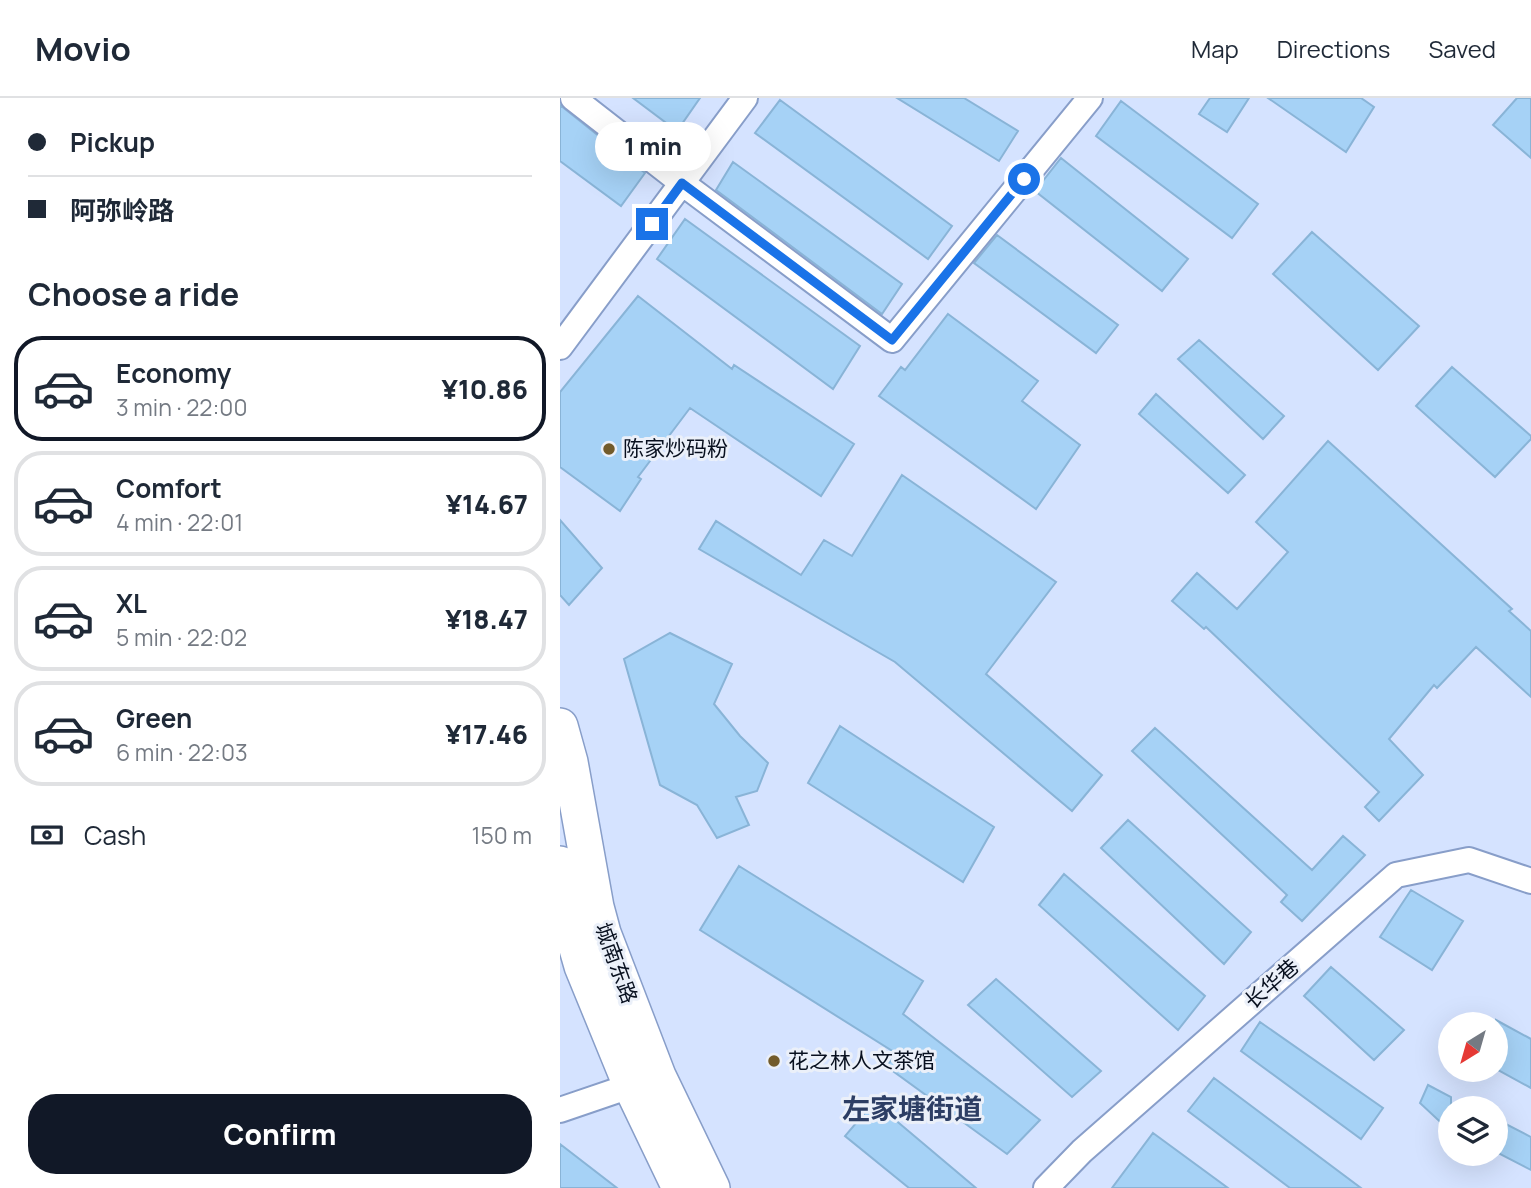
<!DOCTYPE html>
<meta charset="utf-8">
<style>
:root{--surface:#fff;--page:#f2f2f3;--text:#1f2937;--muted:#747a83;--line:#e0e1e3;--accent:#111827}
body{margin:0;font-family:Manrope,"Noto Sans SC",sans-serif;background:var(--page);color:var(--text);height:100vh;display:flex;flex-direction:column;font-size:26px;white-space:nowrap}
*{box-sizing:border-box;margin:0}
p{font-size:23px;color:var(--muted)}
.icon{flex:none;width:38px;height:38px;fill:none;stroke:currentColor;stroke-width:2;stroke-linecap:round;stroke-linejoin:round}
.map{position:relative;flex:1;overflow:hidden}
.panel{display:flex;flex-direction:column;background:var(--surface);width:560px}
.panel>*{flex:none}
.banner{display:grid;align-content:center;height:154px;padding:0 28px;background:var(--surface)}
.needle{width:46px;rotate:217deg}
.buttons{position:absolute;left:878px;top:914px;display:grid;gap:14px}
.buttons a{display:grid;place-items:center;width:70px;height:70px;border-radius:50%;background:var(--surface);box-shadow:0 7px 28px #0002;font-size:35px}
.end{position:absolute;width:32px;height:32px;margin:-16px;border:9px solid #1a73e8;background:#fff;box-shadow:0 0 0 4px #fff}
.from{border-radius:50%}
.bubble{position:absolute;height:49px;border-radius:24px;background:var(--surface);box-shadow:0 7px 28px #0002;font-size:23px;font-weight:800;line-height:49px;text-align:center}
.banner b{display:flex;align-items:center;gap:24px;height:66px;font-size:26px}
.banner b+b{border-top:2px solid var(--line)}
.banner i{width:18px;height:18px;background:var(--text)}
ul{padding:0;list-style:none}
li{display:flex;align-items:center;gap:21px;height:105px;margin:0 14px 10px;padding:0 14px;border:4px solid var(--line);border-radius:28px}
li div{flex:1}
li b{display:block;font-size:26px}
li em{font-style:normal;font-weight:800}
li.selected{border-color:var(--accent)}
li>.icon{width:63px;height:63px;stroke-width:1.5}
h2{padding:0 28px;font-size:32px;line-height:84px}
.pay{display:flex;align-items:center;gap:18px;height:77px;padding:0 28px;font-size:26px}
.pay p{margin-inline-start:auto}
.cta{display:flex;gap:14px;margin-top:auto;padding:14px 28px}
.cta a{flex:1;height:80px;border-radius:28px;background:var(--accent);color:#fff;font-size:28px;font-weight:800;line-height:80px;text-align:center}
header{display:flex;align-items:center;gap:42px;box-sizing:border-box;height:98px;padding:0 35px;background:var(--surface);border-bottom:2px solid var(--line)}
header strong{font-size:33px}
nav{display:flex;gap:38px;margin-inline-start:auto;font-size:24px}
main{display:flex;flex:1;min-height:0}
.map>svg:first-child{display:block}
.building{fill:#a6d2f6;stroke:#89b4d7;stroke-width:2}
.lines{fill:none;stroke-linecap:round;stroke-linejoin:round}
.street-casing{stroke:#889ec9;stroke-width:28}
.secondary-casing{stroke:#889ec9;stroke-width:38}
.street{stroke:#fff;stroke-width:24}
.secondary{stroke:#fff;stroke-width:35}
.route{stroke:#1a73e8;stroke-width:9}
.poi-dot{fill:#725b2b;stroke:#ebf0f9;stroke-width:2.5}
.labels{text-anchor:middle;stroke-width:6;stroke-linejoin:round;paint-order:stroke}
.poi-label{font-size:21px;fill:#08101f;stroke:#ebf0f9;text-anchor:start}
.street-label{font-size:21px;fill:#08101f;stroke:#ebf0f9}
.district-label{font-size:28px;font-weight:bold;fill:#2d3e64;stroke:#ebf0f9}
</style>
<header>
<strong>Movio</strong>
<nav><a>Map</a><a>Directions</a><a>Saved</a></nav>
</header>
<main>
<section class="panel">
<div class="banner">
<b><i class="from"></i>Pickup</b>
<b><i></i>阿弥岭路</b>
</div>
<h2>Choose a ride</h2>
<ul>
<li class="selected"><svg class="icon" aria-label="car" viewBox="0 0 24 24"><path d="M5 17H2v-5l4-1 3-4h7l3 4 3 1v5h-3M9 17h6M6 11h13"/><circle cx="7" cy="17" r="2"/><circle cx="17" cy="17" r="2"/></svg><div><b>Economy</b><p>3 min · 22:00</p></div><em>¥10.86</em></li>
<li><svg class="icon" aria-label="car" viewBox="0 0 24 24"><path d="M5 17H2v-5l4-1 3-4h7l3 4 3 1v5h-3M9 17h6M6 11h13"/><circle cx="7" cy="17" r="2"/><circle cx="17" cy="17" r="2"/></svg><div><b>Comfort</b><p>4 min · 22:01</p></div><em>¥14.67</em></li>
<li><svg class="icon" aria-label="car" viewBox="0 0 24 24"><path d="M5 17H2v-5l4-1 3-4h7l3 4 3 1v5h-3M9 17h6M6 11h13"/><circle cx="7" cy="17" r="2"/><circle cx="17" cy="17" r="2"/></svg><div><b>XL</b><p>5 min · 22:02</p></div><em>¥18.47</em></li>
<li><svg class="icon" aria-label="car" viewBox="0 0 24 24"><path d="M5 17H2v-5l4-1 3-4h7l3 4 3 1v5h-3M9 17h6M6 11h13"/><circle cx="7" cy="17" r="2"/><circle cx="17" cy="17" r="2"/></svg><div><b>Green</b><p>6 min · 22:03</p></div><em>¥17.46</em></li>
</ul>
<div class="pay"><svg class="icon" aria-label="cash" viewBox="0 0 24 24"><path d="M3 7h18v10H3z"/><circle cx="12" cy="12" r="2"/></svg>Cash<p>150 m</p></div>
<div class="cta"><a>Confirm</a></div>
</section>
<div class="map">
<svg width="971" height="1090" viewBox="0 0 971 1090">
<rect width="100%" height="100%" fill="#d5e3ff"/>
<!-- building -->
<path class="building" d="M73,0H140L117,33Z
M337,0H404L458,33L439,63Z
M650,0H689L667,34L639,16Z
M708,0H801L814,9L786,54Z
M957,0H971V60L933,27Z
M220,2L392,128L368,161L195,35Z
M561,3L698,106L672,140L536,38Z
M0,7L85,75L61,108L0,63Z
M501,60L628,161L602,193L475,93Z
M173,64L342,186L322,216L156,92Z
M125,121L300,248L273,291L97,161Z
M752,134L859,228L818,272L713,176Z
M437,137L558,227L536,255L414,165Z
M78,198L172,271L174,267L294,346L261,398L130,310L78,379L81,381L60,413L0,369V294Z
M388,216L478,283L462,303L520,347L476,411L319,298L341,269L345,272Z
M639,242L724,318L703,341L618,261Z
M892,269L971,338V341L935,379L856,308Z
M596,296L685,377L668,395L579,316Z
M768,343L952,511L949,513L971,533V599L916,549L877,590L874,587L829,641L863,677L819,723L805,709L819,694L646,529L644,531L612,503L637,475L677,511L728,454L696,424Z
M342,377L496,484L426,576L542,677L512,713L335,564L139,451L156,423L241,477L264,442L292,458Z
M0,422L42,470L9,507L0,497Z
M110,535L172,566L154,606L180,638L208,665L197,693L176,699L189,727L157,740L137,707L100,687L64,561Z
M280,628L434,729L403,784L248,685Z
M595,630L752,772L783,738L805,757L742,823L721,804L727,797L572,653Z
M568,722L691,834L664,866L541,750Z
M179,768L363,883L343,916L480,1022L447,1056L326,968L337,956L140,832Z
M504,776L645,898L618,932L479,807Z
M851,792L903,823L872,872L820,839Z
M771,869L844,932L814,962L744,898Z
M436,881L541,973L512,999L408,907Z
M936,922L971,941V990L936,971Z
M700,924L823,1010L801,1041L681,953Z
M654,980L801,1090H730L628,1013Z
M868,987L891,999V1034L860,1005Z
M314,1004L416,1090H349L285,1038Z
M936,1021L971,1039V1072L936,1054Z
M593,1035L668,1090H552Z
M0,1046L57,1090H0Z"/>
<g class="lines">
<defs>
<path id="street" d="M13,0L122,85L332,242L530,0
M0,249L185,0
M0,1012L85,983
M486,1090L522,1053L836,777L909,762L971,783"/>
<path id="secondary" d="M0,628L10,664L36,809L43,835L98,978L152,1090
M0,766L12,833L22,868L72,990L120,1090"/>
</defs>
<!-- street casing -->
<use href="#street" class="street-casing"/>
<!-- secondary casing -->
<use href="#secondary" class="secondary-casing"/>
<!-- street -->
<use href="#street" class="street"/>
<!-- secondary -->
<use href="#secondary" class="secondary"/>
</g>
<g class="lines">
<!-- route -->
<path class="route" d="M92,126L122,85L332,242L464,81"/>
</g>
<!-- markers -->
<g class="poi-dot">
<circle cx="49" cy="351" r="7"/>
<circle cx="214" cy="963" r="7"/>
</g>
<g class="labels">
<!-- poi labels -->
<g class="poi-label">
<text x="63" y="358">陈家炒码粉</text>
<text x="228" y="970">花之林人文茶馆</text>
</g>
<!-- street labels -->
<g class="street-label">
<text transform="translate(56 865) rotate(70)" y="7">城南东路</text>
<text transform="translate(712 886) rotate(-41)" y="7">长华巷</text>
</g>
<!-- district labels -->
<g class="district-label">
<text x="352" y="1021">左家塘街道</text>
</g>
</g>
</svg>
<div class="buttons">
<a><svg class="needle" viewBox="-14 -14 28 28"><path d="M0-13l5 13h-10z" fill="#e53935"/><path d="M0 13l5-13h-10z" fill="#747a83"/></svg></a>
<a><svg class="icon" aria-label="layers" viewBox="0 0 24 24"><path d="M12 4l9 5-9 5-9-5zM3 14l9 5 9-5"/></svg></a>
</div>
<i class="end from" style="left:464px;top:81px"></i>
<i class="end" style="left:92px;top:126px"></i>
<div class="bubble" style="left:35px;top:24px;width:116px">1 min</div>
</div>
</main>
